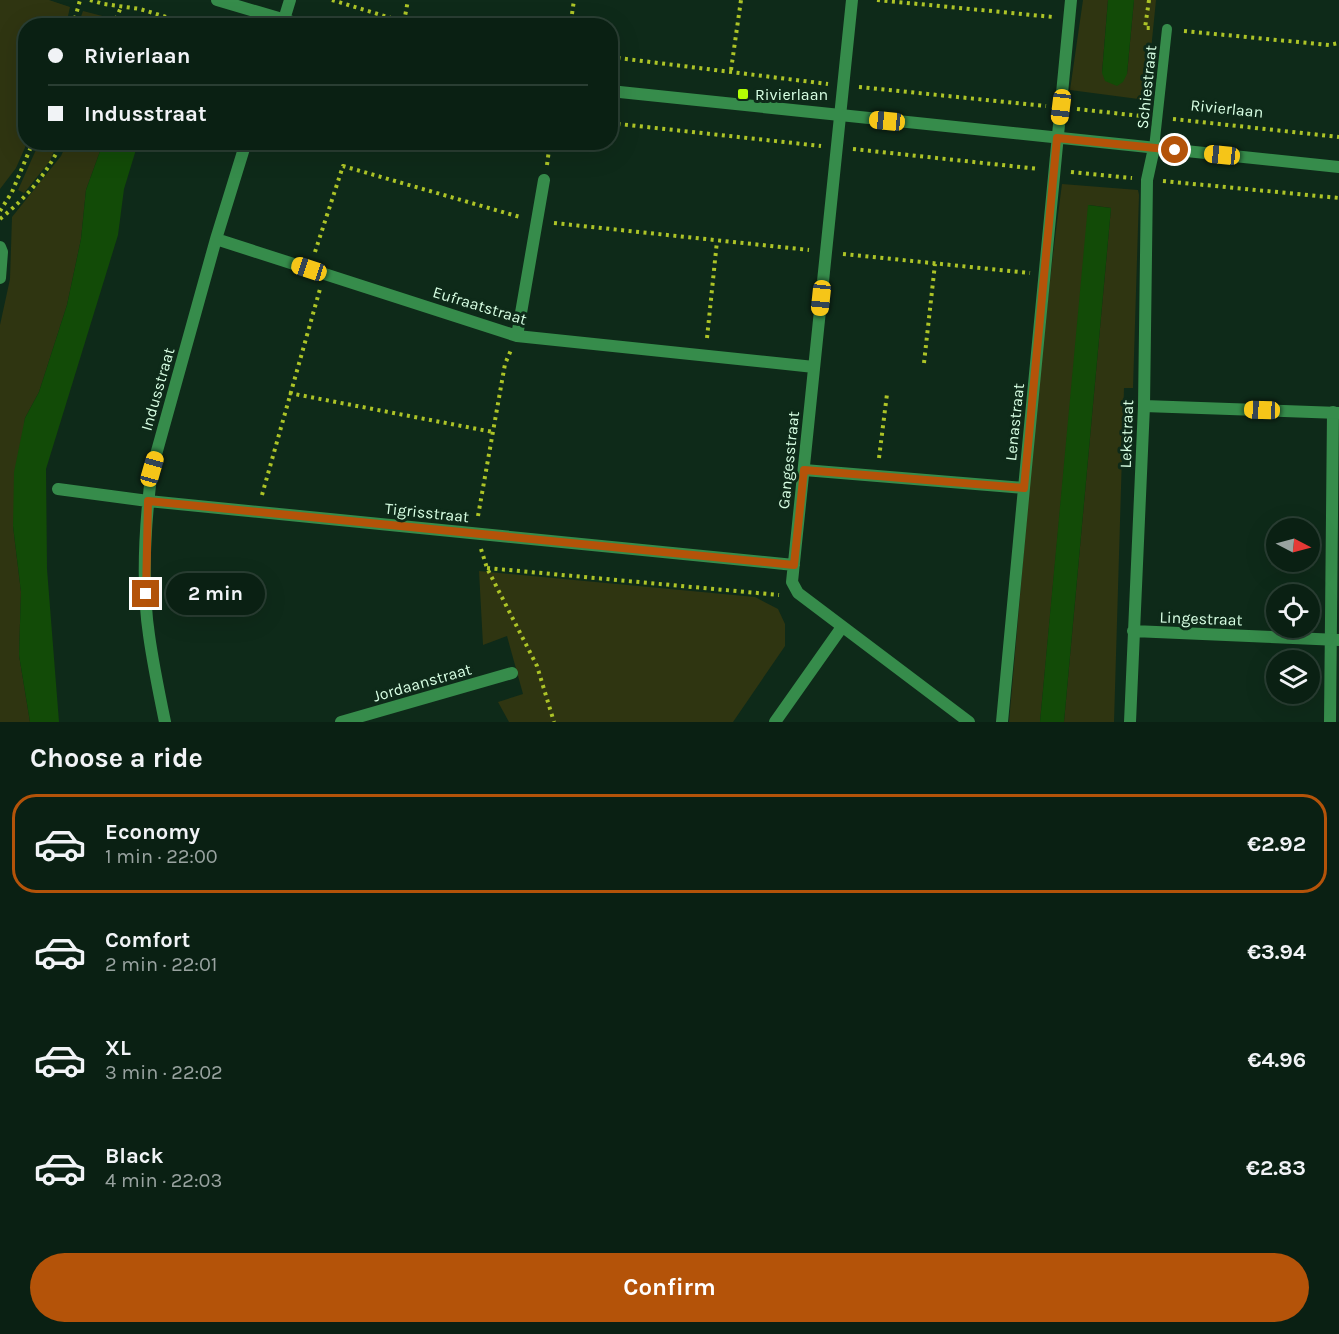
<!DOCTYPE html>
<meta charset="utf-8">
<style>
:root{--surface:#0a2013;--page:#13281c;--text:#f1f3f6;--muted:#99a3a0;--line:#2a3e33;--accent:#b45309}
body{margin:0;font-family:Karla,sans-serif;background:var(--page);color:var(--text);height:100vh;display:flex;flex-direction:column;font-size:22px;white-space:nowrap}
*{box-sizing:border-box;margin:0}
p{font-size:20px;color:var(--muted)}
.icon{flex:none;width:33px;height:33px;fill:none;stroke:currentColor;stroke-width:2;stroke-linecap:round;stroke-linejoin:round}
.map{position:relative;height:722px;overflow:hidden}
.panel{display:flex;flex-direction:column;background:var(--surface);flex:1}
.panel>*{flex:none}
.top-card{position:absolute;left:18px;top:18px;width:600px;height:132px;border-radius:24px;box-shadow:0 6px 24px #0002,0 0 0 2px var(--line);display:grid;align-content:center;height:132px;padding:0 30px;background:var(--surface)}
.needle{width:39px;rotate:96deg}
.fabs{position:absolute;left:1266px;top:518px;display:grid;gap:12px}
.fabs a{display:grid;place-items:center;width:54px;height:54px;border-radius:50%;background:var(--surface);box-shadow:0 6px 24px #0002,0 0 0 2px var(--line);font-size:30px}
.end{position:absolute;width:27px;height:27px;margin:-14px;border:8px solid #b45309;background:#fff;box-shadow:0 0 0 3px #fff}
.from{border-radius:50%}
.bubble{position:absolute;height:42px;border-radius:21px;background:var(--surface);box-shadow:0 6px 24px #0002,0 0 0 2px var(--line);font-size:20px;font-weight:700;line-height:42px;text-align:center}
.car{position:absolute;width:18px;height:36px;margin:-18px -9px;border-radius:8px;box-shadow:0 0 4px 2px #0007;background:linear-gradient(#f5c518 24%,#345 0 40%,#f5c518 0 76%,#345 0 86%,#f5c518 0)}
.top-card b{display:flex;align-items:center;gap:21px;height:57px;font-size:22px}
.top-card b+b{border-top:2px solid var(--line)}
.top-card i{width:15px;height:15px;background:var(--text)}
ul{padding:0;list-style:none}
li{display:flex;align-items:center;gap:18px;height:99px;margin:0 12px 9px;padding:0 18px;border:3px solid transparent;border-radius:24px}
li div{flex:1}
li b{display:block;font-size:22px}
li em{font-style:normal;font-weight:700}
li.active{border-color:var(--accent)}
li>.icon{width:54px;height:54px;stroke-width:1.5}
h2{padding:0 30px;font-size:27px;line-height:72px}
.action{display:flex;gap:12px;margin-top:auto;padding:12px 30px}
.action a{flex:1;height:69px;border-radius:36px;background:var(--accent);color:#fff;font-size:24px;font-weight:700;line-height:69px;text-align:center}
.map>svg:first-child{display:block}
.green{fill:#2f3511}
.water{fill:#124b07}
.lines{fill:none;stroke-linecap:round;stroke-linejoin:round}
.path{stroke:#adc427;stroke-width:4;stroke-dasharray:3 4.5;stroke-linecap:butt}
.service{stroke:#368c4b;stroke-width:10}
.pedestrian{stroke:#368c4b;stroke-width:12}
.minor{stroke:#368c4b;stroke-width:12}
.tertiary{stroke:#368c4b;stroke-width:12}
.route{stroke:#b45309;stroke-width:8}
.poi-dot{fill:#b3ff04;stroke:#0e2a19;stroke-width:2}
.labels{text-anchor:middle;stroke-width:6;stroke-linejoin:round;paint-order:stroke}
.street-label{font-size:16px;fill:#d8ffe4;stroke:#0e2a19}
.poi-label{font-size:16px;fill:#d8ffe4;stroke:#0e2a19;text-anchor:start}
</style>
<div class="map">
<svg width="1339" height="722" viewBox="0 0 1339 722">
<rect width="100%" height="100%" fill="#0e2a19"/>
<!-- green -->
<path class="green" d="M0,0H49L70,7L66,25L26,26V142L27,143L16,168L0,189Z
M1083,0H1108L1102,73L1127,74L1134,0H1156L1146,100L1070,90Z
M83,11L110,18L107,25H78Z
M39,143H57L50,161L24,193L18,190Z
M67,143H103L86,190L81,239L67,305L39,392L25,418L13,526L21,592L19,655L30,722H0V325L10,279L12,217L61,156Z
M1062,184L1138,190L1139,195L1133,388H1124L1114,722H1064L1111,208L1089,205L1040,722H1009C1025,543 1038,362 1062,184Z
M479,571L755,597L778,609L785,624V646L733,722H509L498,702L523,694L507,636L483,645Z"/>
<!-- water -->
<path class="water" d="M1108,0H1134L1127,74L1123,82L1117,86L1105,81L1102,73Z
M103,143H138L124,189L118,235L46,469L47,569L59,722H30L19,655L21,592L13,526L14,472L25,418L39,392L67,305L81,239L86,190Z
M1088,205L1111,208L1064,722H1040Z"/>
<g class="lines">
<!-- path -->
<path class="path" d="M90,0L104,4L140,9L196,26
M332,0L404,22L424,26
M877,0L1053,17
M1149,0L1145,28H1152
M572,14L574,0
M404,22L408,0
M73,26L80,0
M113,26L121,7
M1184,31L1329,45L1339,43
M610,57L828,84
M731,70L741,0
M859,87L1046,106
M1077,109L1141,116
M1173,119L1339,137
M610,123L821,146
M853,149L1039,169
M547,165L550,142
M1071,172L1132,178
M1163,181L1339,198
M0,211L12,192L33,142
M0,219C27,197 47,174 62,142
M554,223L809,250
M315,252L343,166L520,217
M843,254L1030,273
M707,338L717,241
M924,363L935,264
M289,393L493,432
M879,458L887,394
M262,495L320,289
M478,516L505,364L511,350
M481,549L487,568L537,666L554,722
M487,568L779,595"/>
<!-- service -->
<path class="service" d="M1154,148L1167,29"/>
<!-- pedestrian -->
<path class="pedestrian" d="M1330,722L1333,412"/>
<!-- minor -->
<path class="minor" d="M852,0L792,582L798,593L969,722
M282,26L290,0
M216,239L517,336L814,367
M0,247L2,252L0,278
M517,336L544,180
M1144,406L1339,413
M804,470L1024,488L1071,0
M58,489L148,501L794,565
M1133,631L1339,640
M165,722C159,693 153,664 149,635C141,581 145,523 152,469L216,239L246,142
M341,722L512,673
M775,722L842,627
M1002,722L1024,488
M1130,722L1144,406L1147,180L1154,148"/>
<!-- tertiary -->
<path class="tertiary" d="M217,0L306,26
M610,91L1339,167"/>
</g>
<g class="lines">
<!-- route -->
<path class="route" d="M146,594L148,501L794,565L804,470L1024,488L1057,138L1175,150"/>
</g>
<!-- markers -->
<rect class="poi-dot" x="737" y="88" width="12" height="12" rx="3"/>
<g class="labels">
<!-- street labels -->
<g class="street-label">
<text transform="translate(1146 87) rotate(-84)" y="6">Schiestraat</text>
<text transform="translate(1227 108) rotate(6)" y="6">Rivierlaan</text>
<text transform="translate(480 305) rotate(17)" y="6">Eufraatstraat</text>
<text transform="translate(157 389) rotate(-74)" y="6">Indusstraat</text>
<text transform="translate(1014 422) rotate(-84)" y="6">Lenastraat</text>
<text transform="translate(1126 434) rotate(-88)" y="6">Lekstraat</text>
<text transform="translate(788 460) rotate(-84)" y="6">Gangesstraat</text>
<text transform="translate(427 512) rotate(6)" y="6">Tigrisstraat</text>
<text transform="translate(1201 618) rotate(2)" y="6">Lingestraat</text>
<text transform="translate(422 682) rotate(-16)" y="6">Jordaanstraat</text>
</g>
<!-- poi labels -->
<g class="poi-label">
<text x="755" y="100">Rivierlaan</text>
</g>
</g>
</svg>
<div class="fabs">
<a><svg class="needle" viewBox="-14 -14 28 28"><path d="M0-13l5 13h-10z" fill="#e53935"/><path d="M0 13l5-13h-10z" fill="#99a3a0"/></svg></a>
<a><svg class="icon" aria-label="locate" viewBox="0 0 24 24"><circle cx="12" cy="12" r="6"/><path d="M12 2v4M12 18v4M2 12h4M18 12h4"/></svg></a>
<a><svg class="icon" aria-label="layers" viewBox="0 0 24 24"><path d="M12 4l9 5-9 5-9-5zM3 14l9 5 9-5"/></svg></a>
</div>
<i class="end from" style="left:1175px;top:150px"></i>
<i class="end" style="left:146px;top:594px"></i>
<div class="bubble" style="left:166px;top:573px;width:99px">2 min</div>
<i class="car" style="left:1061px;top:107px;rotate:187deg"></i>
<i class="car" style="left:887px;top:121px;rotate:276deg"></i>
<i class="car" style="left:1222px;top:155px;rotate:276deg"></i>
<i class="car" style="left:309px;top:269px;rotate:288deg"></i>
<i class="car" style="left:821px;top:298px;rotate:186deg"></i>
<i class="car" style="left:1262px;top:410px;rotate:272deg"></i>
<i class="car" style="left:152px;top:469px;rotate:16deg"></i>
<div class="top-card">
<b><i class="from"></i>Rivierlaan</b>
<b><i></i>Indusstraat</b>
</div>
</div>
<section class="panel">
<h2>Choose a ride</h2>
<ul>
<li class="active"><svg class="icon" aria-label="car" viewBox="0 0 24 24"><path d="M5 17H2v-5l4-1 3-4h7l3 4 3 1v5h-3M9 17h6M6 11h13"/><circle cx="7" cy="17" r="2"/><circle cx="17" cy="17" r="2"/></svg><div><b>Economy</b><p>1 min · 22:00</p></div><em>€2.92</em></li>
<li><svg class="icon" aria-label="car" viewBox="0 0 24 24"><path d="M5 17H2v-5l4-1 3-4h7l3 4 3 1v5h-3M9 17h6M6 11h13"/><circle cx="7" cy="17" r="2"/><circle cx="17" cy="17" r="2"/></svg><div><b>Comfort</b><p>2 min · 22:01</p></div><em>€3.94</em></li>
<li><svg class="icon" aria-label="car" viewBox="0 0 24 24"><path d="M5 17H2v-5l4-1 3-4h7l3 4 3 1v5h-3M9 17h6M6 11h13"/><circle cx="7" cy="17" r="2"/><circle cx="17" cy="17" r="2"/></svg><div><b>XL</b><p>3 min · 22:02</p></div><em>€4.96</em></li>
<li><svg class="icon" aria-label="car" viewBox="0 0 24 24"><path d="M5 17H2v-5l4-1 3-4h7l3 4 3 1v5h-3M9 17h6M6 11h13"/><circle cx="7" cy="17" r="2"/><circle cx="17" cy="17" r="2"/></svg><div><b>Black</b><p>4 min · 22:03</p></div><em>€2.83</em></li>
</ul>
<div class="action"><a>Confirm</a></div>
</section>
